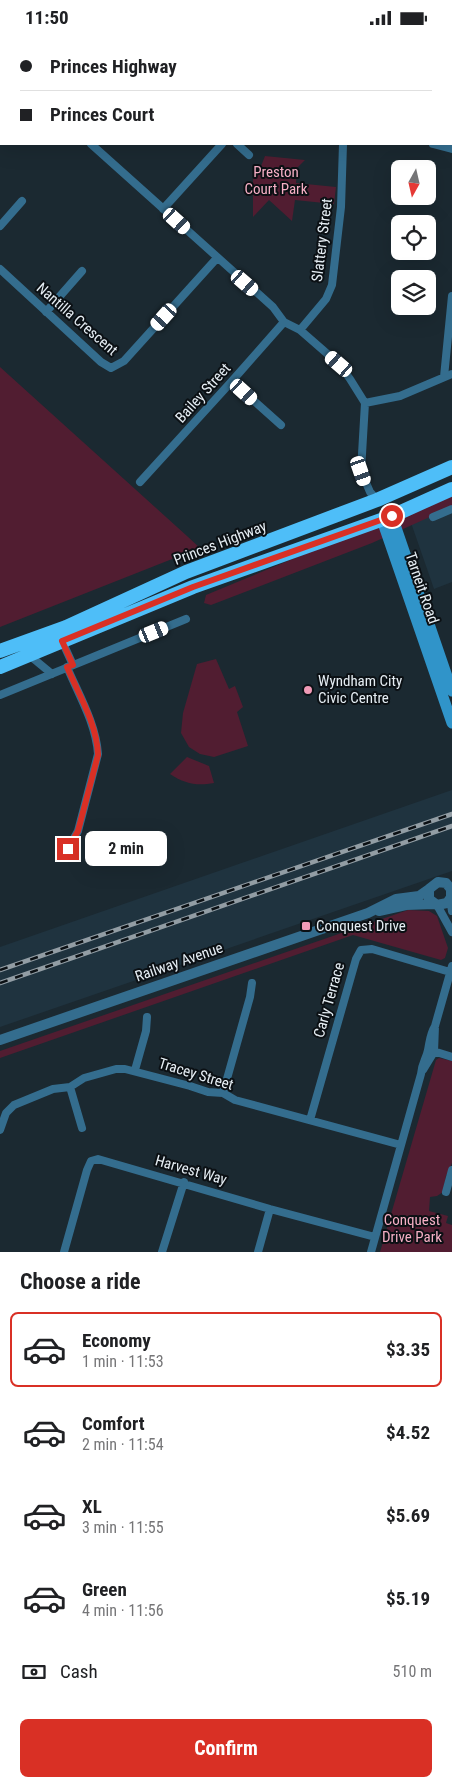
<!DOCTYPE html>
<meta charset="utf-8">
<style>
:root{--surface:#fff;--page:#f6f6f6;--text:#202124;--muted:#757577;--line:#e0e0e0;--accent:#d93025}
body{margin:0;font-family:"Roboto Condensed",sans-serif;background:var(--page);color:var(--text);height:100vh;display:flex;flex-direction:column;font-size:19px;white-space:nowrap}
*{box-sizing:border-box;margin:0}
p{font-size:16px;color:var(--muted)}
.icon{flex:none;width:28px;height:28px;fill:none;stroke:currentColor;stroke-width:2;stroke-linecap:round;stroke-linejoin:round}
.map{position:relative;height:1217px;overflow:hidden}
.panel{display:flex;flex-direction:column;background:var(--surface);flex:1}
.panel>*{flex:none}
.guide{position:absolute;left:0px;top:0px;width:452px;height:110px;box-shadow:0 5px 20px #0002;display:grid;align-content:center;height:110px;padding:0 20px;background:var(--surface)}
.needle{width:32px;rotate:188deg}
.tools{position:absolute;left:391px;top:125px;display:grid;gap:10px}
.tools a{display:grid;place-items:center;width:45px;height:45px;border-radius:8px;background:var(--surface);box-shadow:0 5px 20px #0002;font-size:25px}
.end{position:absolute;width:22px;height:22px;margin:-11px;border:6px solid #d93025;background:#fff;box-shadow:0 0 0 2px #fff}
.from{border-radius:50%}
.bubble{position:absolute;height:35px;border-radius:8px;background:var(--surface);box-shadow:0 5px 20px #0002;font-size:16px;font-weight:700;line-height:35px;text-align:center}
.car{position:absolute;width:15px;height:30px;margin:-15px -8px;border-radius:6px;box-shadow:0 0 4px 1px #0007;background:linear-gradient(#fff 24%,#345 0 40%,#fff 0 76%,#345 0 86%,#fff 0)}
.guide b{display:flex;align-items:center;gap:18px;height:48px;font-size:19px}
.guide b+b{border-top:1px solid var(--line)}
.guide i{width:12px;height:12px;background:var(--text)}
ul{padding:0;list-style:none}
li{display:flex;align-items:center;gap:15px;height:75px;margin:0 10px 8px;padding:0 10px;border:2px solid transparent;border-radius:8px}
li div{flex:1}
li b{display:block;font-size:19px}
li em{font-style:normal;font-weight:700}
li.selected{border-color:var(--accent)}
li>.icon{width:45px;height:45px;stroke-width:1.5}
h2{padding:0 20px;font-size:22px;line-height:60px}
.pay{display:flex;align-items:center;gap:12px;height:55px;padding:0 20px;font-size:19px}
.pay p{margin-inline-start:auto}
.cta{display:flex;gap:10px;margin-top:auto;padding:10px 20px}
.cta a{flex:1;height:58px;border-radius:8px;background:var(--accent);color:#fff;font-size:20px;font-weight:700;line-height:58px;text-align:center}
.status{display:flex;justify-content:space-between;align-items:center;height:35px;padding:0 25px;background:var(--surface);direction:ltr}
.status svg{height:14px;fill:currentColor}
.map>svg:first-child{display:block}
.built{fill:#1f333f}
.green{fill:#511d31}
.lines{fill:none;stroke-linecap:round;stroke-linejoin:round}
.minor{stroke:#346d8e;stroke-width:8}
.tertiary{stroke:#346d8e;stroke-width:10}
.secondary{stroke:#3094c9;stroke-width:11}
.trunk{stroke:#4ebef8;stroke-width:14}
.rail-casing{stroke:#929da4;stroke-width:4.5}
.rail{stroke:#0b1014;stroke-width:2.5;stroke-dasharray:8;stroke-linecap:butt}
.route{stroke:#d93025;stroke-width:6}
.poi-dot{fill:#f09ab6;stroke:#0b1014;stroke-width:2}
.labels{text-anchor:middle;stroke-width:4;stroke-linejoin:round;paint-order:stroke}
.park-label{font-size:15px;fill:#f6afc5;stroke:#0b1014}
.street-label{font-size:15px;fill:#e6eef4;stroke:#0b1014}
.poi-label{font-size:15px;fill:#e6eef4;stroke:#0b1014;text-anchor:start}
</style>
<div class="status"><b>11:50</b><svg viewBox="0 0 49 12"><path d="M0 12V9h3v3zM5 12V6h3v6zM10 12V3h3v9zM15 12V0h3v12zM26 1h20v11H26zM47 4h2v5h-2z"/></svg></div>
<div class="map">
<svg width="452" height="1217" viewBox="0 0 452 1217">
<rect width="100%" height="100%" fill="#1b2931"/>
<!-- built -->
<path class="built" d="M452,460V547L434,554L408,479Z
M452,755V836L0,992V912Z"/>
<!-- green -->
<path class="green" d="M265,121L305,125L297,133L296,148L336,152L334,169L295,165L292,186L269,165L253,182V134L261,131Z
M0,332L187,501L200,513L0,592Z
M452,458V472L372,508L211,570L204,568L206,560Z
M216,624L229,654L235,651L243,672L237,677L248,711L214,722L200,719L189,712L181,698L183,678L197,629Z
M187,722L209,731L214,748C197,751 185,749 170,739Z
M408,875L429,876L437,881L448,913L445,923L441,925L353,900L0,1023V1016Z
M439,1023L452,1026V1128L446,1141L443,1157L437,1161L430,1162L429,1176L448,1181L446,1188L452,1190V1217H380L436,1025Z"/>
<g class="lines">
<!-- minor -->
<path class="minor" d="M244,0L245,1
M189,1L190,0
M0,26L1,27
M0,60L1,58
M91,109L273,272L284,287L300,295L339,329L350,344L365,368L361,436L370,457L377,465
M237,109L249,120
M433,109L452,114
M163,174L222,109
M0,191L22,166
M0,234L101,327L111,333L124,326L217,223
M46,277L82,236
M300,295L326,264L332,250L341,172L343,109
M444,342L452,261
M232,346L281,390
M365,368L400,361L452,339
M140,447L232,346L284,287
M433,482L452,474
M62,606L73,630
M29,620L52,639
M67,632C79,660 96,689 98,719L78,796L68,814
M0,660L186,584
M450,864L452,876
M437,870L452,897
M430,1015L452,1022
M135,1035L146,996L147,982
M423,1035L434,1017L435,991L452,931
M70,1052L82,1093
M223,1058L250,962L252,948
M310,1085L356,924L361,915L372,914L450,937
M0,1095L6,1078L14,1070L53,1054L70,1052L84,1043L116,1034H125L190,1051L208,1057L223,1058L235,1065L401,1110
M446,1157L452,1135
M64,1217L87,1135L91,1126L98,1124L270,1174L375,1202
M162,1217L184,1147
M258,1217L270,1174
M371,1217L421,1039C422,1027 426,1025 428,1015C430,1005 430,999 435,991"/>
<!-- tertiary -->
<path class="tertiary" d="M451,862V854L446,848L438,847L429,854V864L437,870L447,868L452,861
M379,876L406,870L434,869
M0,1005L368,878L396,864L419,861L429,854"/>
<!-- secondary -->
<path class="secondary" d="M392,481L452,656
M382,485L452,688"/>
<!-- trunk -->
<path class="trunk" d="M0,616L66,592L186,537L377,465L452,432
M0,632L193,552L392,481L452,454"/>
<defs>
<path id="rail" d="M0,935L452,779
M0,948L452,791"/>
</defs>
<!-- rail casing -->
<use href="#rail" class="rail-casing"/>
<!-- rail -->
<use href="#rail" class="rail"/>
</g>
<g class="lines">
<!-- route -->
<path class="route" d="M68,814L78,796L98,720C97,689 79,660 67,632L73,630L62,606L193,552L392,481"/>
</g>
<!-- markers -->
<g class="poi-dot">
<circle cx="308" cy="655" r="5"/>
<rect x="301" y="886" width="10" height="10" rx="2.5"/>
</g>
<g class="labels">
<!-- park labels -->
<g class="park-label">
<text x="276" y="142">Preston<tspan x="276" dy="17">Court Park</tspan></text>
<text x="412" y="1190">Conquest<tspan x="412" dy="17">Drive Park</tspan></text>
</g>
<!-- street labels -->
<g class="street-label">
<text transform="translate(322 205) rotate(-83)" y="5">Slattery Street</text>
<text transform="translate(77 284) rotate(41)" y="5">Nantilla Crescent</text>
<text transform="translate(203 358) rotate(-48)" y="5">Bailey Street</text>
<text transform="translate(220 508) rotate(-21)" y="5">Princes Highway</text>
<text transform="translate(422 553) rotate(71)" y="5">Tarneit Road</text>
<text transform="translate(179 927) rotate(-19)" y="5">Railway Avenue</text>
<text transform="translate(329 965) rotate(-74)" y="5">Carly Terrace</text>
<text transform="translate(196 1039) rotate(17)" y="5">Tracey Street</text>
<text transform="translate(191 1135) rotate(16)" y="5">Harvest Way</text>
</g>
<!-- poi labels -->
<g class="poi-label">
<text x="318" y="651">Wyndham City<tspan x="318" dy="17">Civic Centre</tspan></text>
<text x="316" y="896">Conquest Drive</text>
</g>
</g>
</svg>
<div class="tools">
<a><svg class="needle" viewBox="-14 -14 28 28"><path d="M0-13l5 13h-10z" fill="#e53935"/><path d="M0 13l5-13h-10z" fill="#757577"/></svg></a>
<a><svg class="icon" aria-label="locate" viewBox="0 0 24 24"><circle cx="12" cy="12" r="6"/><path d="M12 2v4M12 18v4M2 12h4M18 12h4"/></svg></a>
<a><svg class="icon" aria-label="layers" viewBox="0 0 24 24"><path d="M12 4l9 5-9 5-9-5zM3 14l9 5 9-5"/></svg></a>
</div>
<i class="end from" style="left:392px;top:481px"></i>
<i class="end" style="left:68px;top:814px"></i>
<div class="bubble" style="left:85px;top:796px;width:82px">2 min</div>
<i class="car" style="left:177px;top:186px;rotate:132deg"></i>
<i class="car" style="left:245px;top:248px;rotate:131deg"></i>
<i class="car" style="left:164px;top:282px;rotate:222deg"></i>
<i class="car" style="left:339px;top:329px;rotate:311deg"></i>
<i class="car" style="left:244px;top:357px;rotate:132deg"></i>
<i class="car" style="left:361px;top:436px;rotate:161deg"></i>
<i class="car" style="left:154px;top:597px;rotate:68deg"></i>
<div class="guide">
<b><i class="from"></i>Princes Highway</b>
<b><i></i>Princes Court</b>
</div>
</div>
<section class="panel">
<h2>Choose a ride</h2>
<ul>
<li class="selected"><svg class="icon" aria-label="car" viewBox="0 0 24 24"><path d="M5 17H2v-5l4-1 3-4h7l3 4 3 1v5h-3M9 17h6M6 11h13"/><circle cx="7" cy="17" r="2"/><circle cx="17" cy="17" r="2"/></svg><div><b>Economy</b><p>1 min · 11:53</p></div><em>$3.35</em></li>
<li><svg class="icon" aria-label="car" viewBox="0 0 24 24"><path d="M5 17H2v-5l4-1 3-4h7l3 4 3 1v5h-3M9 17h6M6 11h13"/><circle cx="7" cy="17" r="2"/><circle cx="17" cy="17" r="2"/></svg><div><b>Comfort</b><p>2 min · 11:54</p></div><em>$4.52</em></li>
<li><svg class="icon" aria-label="car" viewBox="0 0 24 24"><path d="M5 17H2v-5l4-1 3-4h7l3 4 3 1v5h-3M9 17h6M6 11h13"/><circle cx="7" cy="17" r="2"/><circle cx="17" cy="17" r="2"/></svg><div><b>XL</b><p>3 min · 11:55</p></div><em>$5.69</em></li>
<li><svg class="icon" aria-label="car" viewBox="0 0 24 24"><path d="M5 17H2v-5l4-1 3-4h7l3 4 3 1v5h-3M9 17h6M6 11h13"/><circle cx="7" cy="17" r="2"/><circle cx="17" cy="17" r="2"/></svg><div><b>Green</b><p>4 min · 11:56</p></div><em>$5.19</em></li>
</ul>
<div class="pay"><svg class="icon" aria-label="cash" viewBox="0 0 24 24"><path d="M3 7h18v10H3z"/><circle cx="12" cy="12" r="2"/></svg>Cash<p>510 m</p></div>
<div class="cta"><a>Confirm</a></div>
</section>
